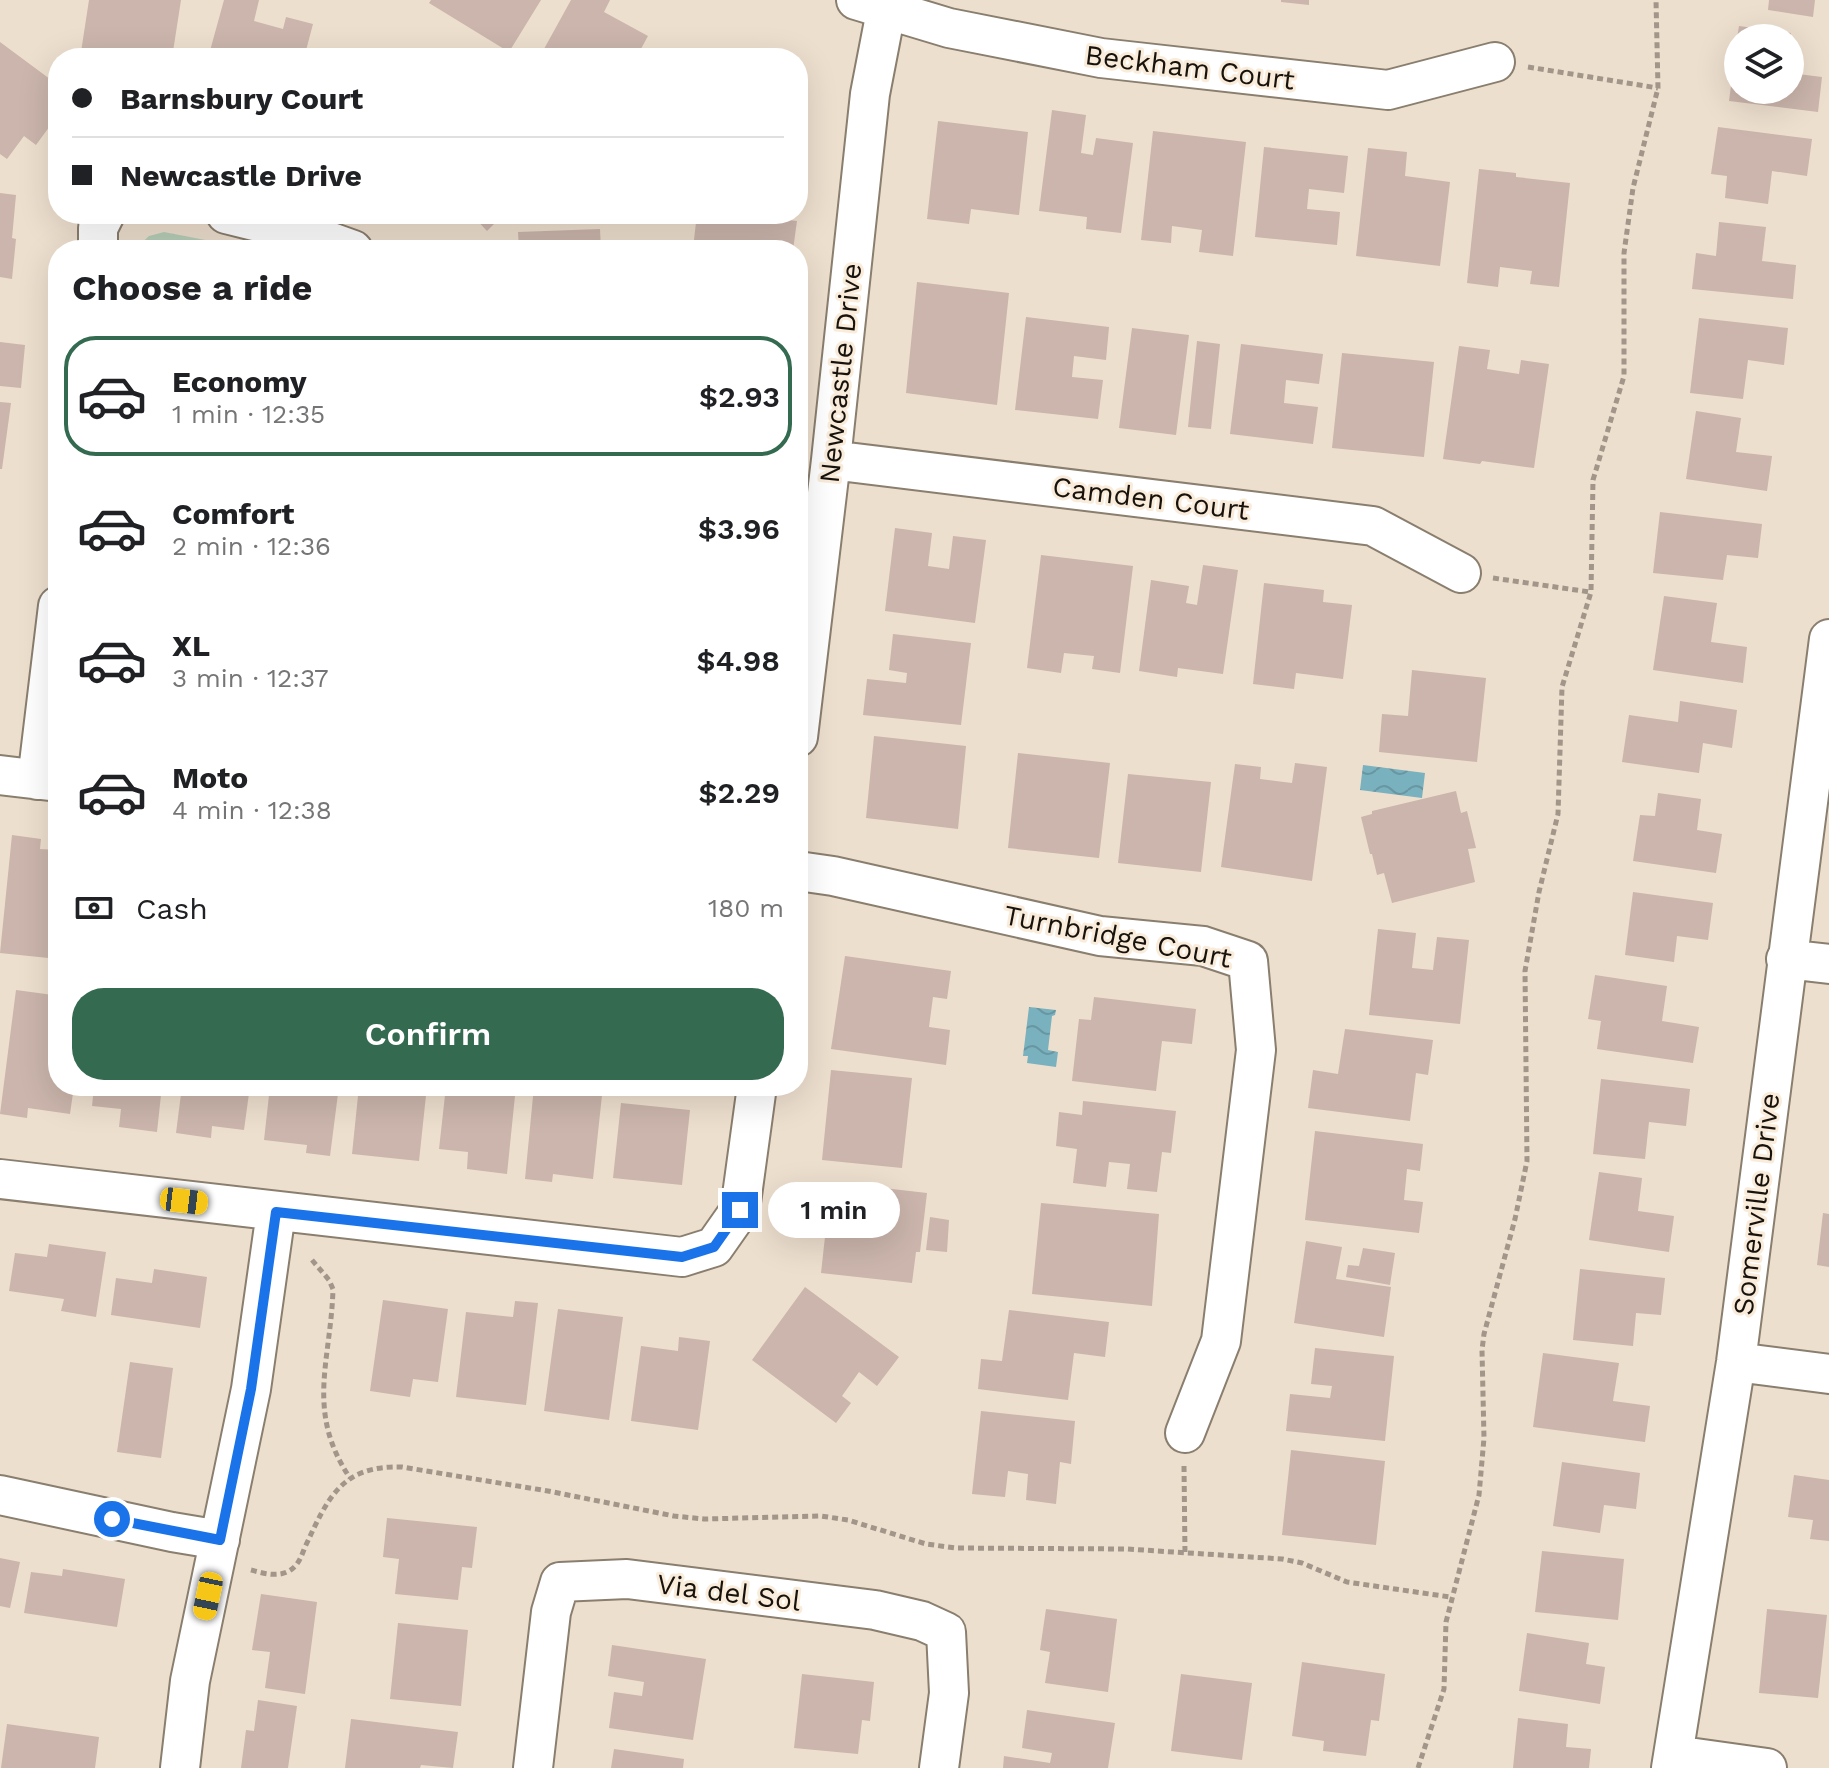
<!DOCTYPE html>
<meta charset="utf-8">
<style>
:root{--surface:#fff;--page:#f6f6f6;--text:#202124;--muted:#757577;--line:#e0e0e0;--accent:#336a50}
body{margin:0;font-family:"Work Sans",sans-serif;background:var(--page);color:var(--text);height:100vh;display:flex;flex-direction:column;font-size:30px;white-space:nowrap}
*{box-sizing:border-box;margin:0}
p{font-size:26px;color:var(--muted)}
.icon{flex:none;width:44px;height:44px;fill:none;stroke:currentColor;stroke-width:2;stroke-linecap:round;stroke-linejoin:round}
.map{position:relative;flex:1;overflow:hidden}
.details{position:absolute;left:48px;top:240px;width:760px;height:856px;display:flex;flex-direction:column;background:var(--surface);border-radius:32px;box-shadow:0 8px 32px #0002}
.details>*{flex:none}
.guide{position:absolute;left:48px;top:48px;width:760px;height:176px;border-radius:32px;box-shadow:0 8px 32px #0002;display:grid;align-content:center;height:176px;padding:0 24px;background:var(--surface)}
.controls{position:absolute;left:1724px;top:24px;display:grid;gap:16px}
.controls a{display:grid;place-items:center;width:80px;height:80px;border-radius:50%;background:var(--surface);box-shadow:0 8px 32px #0002;font-size:40px}
.end{position:absolute;width:36px;height:36px;margin:-18px;border:10px solid #1a73e8;background:#fff;box-shadow:0 0 0 4px #fff}
.from{border-radius:50%}
.bubble{position:absolute;height:56px;border-radius:28px;background:var(--surface);box-shadow:0 8px 32px #0002;font-size:26px;font-weight:600;line-height:56px;text-align:center}
.car{position:absolute;width:24px;height:48px;margin:-24px -12px;border-radius:10px;box-shadow:0 0 6px 2px #0007;background:linear-gradient(#f5c518 24%,#345 0 40%,#f5c518 0 76%,#345 0 86%,#f5c518 0)}
.guide b{display:flex;align-items:center;gap:28px;height:76px;font-size:30px}
.guide b+b{border-top:2px solid var(--line)}
.guide i{width:20px;height:20px;background:var(--text)}
ul{padding:0;list-style:none}
li{display:flex;align-items:center;gap:24px;height:120px;margin:0 16px 12px;padding:0 8px;border:4px solid transparent;border-radius:32px}
li div{flex:1}
li b{display:block;font-size:30px}
li em{font-style:normal;font-weight:600}
li.active{border-color:var(--accent)}
li>.icon{width:72px;height:72px;stroke-width:1.5}
h2{padding:0 24px;font-size:36px;line-height:96px}
.pay{display:flex;align-items:center;gap:20px;height:88px;padding:0 24px;font-size:30px}
.pay p{margin-inline-start:auto}
.button{display:flex;gap:16px;margin-top:auto;padding:16px 24px}
.button a{flex:1;height:92px;border-radius:32px;background:var(--accent);color:#fff;font-size:32px;font-weight:600;line-height:92px;text-align:center}
.map>svg:first-child{display:block}
.grass{fill:url(#grass-tufts)}
.water{fill:url(#water-waves)}
.building{fill:#cbb5ac}
.lines{fill:none;stroke-linecap:round;stroke-linejoin:round}
.street-casing{stroke:#8a7e6e;stroke-width:42}
.path{stroke:#a19689;stroke-width:5;stroke-dasharray:6 4;stroke-linecap:butt}
.street{stroke:#fff;stroke-width:38}
.route{stroke:#1a73e8;stroke-width:10}
.labels{text-anchor:middle;stroke-width:6;stroke-linejoin:round;paint-order:stroke}
.street-label{font-size:28px;fill:#17120c;stroke:#faecdb}
</style>
<div class="map">
<svg width="1829" height="1768" viewBox="0 0 1829 1768">
<defs>
<pattern id="grass-tufts" width="24" height="20" patternUnits="userSpaceOnUse" patternTransform="scale(2)"><rect width="24" height="20" fill="#b8cfb8"/><path d="M3 7l-1-3M5 7V3M7 7l1-3M15 17l-1-3M17 17v-4M19 17l1-3" fill="none" stroke="#9db19d"/></pattern>
<pattern id="water-waves" width="16" height="10" patternUnits="userSpaceOnUse" patternTransform="scale(2)"><rect width="16" height="10" fill="#79b1be"/><path d="M0 5q4-4 8 0t8 0" fill="none" stroke="#6897a2"/></pattern>
</defs>
<rect width="100%" height="100%" fill="#eddfce"/>
<!-- grass -->
<path class="grass" d="M164,232L257,250H134L149,236Z"/>
<!-- water -->
<path class="water" d="M1363,765L1425,773L1422,798L1360,790Z
M1029,1007L1056,1010L1055,1015L1052,1016L1048,1050L1058,1052L1056,1067L1027,1063L1028,1056H1023Z"/>
<!-- building -->
<path class="building" d="M89,0H181L172,58H121L81,52Z
M224,0H259L254,21L283,29L286,17L313,24L304,58H208Z
M431,0H541L509,52L429,3Z
M571,0H610L604,12L648,36L636,58H539Z
M1281,0H1309V5L1281,2Z
M1769,0H1815L1813,17L1768,10Z
M1739,26L1791,33L1790,38H1737Z
M0,42L58,85V115L36,145L24,136L7,159L0,154Z
M1736,47L1738,90H1790V73L1822,77L1818,112L1729,101Z
M1052,110L1086,115L1081,153L1093,155L1096,138L1133,143L1121,233L1086,229L1087,217L1039,211Z
M938,121L1028,132L1019,215L971,209L969,224L927,219Z
M1718,127L1812,139L1807,176L1772,171L1768,204L1725,198L1727,176L1711,174Z
M1153,131L1246,142L1233,256L1199,252L1202,230L1172,226L1171,243L1141,240Z
M1264,147L1348,156L1344,193L1309,189L1307,209L1340,212L1337,245L1255,237Z
M1368,148L1407,152L1405,176L1450,182L1440,266L1356,256Z
M1479,169L1516,173V177L1570,183L1559,287L1530,284L1532,271L1500,267L1498,287L1467,283Z
M0,193L16,195L12,238L16,239L12,279L0,277Z
M471,214H504L487,231Z
M697,214H769V218L797,221L793,250L693,248Z
M1719,222L1766,227L1762,261L1796,265L1793,299L1692,289L1696,253L1716,256Z
M600,229L601,250H519L518,232Z
M917,282L1009,293L997,405L906,393Z
M1026,317L1109,327L1106,360L1074,356L1072,377L1103,380L1098,419L1015,410Z
M1699,318L1788,328L1784,365L1748,360L1743,399L1690,393Z
M1132,328L1189,335L1176,435L1119,428Z
M1197,341L1220,344L1211,429L1188,427Z
M0,342L25,345L21,388L0,386Z
M1241,344L1323,354L1319,384L1286,380L1284,403L1318,407L1313,444L1230,434Z
M1459,346L1490,350L1487,369L1519,374L1521,360L1549,364L1534,468L1482,461L1480,464L1443,459Z
M1342,353L1434,362L1424,457L1332,448Z
M0,402L11,403L2,469H0Z
M1696,411L1741,418L1736,452L1772,456L1767,491L1686,479Z
M1660,512L1762,524L1758,558L1727,555L1723,580L1653,573Z
M895,528L932,533L928,566L949,569L953,536L986,540L975,623L885,611Z
M1041,555L1133,566L1120,673L1092,669L1094,656L1064,653L1061,673L1027,668Z
M1203,565L1238,570L1223,674L1178,668L1177,677L1139,671L1151,580L1189,586L1186,603L1197,605Z
M1264,583L1324,590L1323,602L1352,605L1343,679L1296,673L1294,689L1253,684Z
M1664,596L1717,603L1711,642L1747,647L1743,683L1653,670Z
M893,634L971,643L961,725L863,715L867,679L906,683L907,673L889,670Z
M1412,670L1486,678L1477,762L1379,752L1382,714L1408,716Z
M1680,701L1737,710L1732,748L1703,743L1699,773L1622,762L1629,715L1678,722Z
M874,736L966,746L958,829L866,818Z
M1018,753L1110,763L1099,858L1008,848Z
M1295,763L1327,767L1312,881L1221,867L1235,764L1261,767L1260,779L1292,783Z
M1128,774L1211,782L1201,872L1118,863Z
M1456,791L1461,813L1467,811L1476,848L1468,849L1475,882L1392,903L1384,873L1377,875L1372,854H1370L1361,817L1372,814V811Z
M1658,793L1701,799L1697,830L1722,834L1716,873L1633,861L1640,815L1655,816Z
M12,835L41,839L40,849L58,850V959L0,953Z
M1633,892L1713,903L1708,940L1677,936L1674,962L1625,955Z
M1378,929L1416,933L1412,968L1433,970L1437,937L1469,940L1460,1024L1369,1015Z
M845,956L951,971L947,999L933,997L929,1027L950,1030L946,1065L831,1049Z
M1595,975L1667,986L1662,1021L1699,1027L1693,1063L1597,1049L1601,1021L1588,1019Z
M16,990L53,995L51,1008L58,1009V1086H74L70,1114L28,1108L27,1118L0,1114Z
M1094,997L1196,1009L1192,1044L1162,1041L1156,1091L1072,1081L1079,1019L1091,1020Z
M1345,1029L1433,1040L1428,1075L1416,1073L1410,1121L1308,1108L1313,1070L1338,1074Z
M831,1070L912,1078L902,1168L822,1160Z
M1601,1079L1690,1089L1686,1126L1649,1122L1645,1159L1593,1154Z
M94,1086H162L157,1132L119,1127L121,1109L92,1106Z
M182,1086H250L244,1130L212,1126L211,1138L176,1133Z
M270,1086H339L330,1156L306,1153L307,1145L264,1140Z
M359,1086H427L419,1161L352,1154Z
M446,1086H516L507,1174L467,1169L468,1152L439,1149Z
M534,1086H603L593,1179L553,1174L552,1182L525,1179Z
M1083,1101L1176,1111L1171,1153L1162,1152L1157,1192L1127,1189L1130,1164L1109,1162L1106,1187L1073,1183L1077,1149L1056,1146L1059,1112L1082,1115Z
M621,1103L690,1110L682,1185L613,1178Z
M1315,1131L1423,1144L1420,1171L1407,1169L1404,1200L1423,1202L1419,1233L1305,1220Z
M1599,1172L1642,1178L1638,1211L1674,1216L1669,1252L1589,1240Z
M831,1182L927,1193L920,1252H916L912,1283L821,1273Z
M1041,1203L1159,1214L1152,1306L1032,1294Z
M1823,1213L1829,1214V1267L1817,1265Z
M930,1217L949,1220L947,1252L926,1250Z
M1306,1241L1342,1247L1336,1279L1391,1287L1384,1337L1294,1323Z
M49,1244L106,1252L96,1317L61,1311L64,1299L9,1291L15,1253L47,1257Z
M1363,1248L1395,1253L1390,1285L1346,1277L1348,1265L1359,1266Z
M154,1269L207,1277L200,1328L111,1315L116,1278L152,1283Z
M1580,1269L1665,1278L1661,1315L1636,1313L1633,1346L1573,1340Z
M805,1287L899,1357L877,1386L859,1372L842,1396L851,1403L836,1423L752,1360Z
M383,1300L448,1309L438,1382L413,1379L410,1397L370,1391Z
M515,1301L538,1303L526,1405L456,1397L466,1312L513,1317Z
M558,1309L623,1317L609,1420L544,1411Z
M1009,1310L1109,1322L1105,1357L1074,1353L1068,1400L978,1389L981,1359L1002,1361Z
M679,1337L710,1341L698,1430L631,1421L641,1346L678,1351Z
M1315,1348L1394,1356L1385,1441L1286,1431L1290,1394L1330,1398L1332,1386L1311,1384Z
M1543,1353L1619,1363L1613,1401L1650,1406L1645,1442L1533,1427Z
M130,1362L173,1368L161,1458L117,1452Z
M981,1411L1075,1421L1071,1464L1060,1462L1056,1504L1026,1500L1028,1474L1008,1471L1005,1497L972,1494Z
M1291,1450L1385,1461L1376,1545L1282,1535Z
M1562,1462L1640,1473L1636,1509L1604,1505L1600,1533L1553,1526Z
M1794,1475L1829,1480V1541L1810,1539L1813,1520L1788,1517Z
M387,1518L477,1527L472,1568L462,1567L458,1600L395,1594L399,1559L383,1557Z
M1542,1551L1624,1559L1618,1620L1535,1612Z
M0,1558L20,1562L10,1608L0,1606Z
M63,1569L125,1579L117,1627L24,1613L31,1572L62,1576Z
M261,1594L317,1602L305,1694L265,1688L270,1652L252,1650Z
M1046,1609L1117,1619L1108,1692L1045,1683L1050,1652L1040,1650Z
M1767,1609L1827,1615L1818,1698L1759,1693Z
M398,1623L468,1630L461,1706L390,1699Z
M1527,1633L1589,1643L1586,1664L1605,1667L1600,1704L1519,1691Z
M612,1645L706,1659L693,1740L609,1728L614,1692L642,1696L644,1682L608,1676Z
M1302,1662L1385,1674L1379,1721L1371,1720L1366,1756L1323,1751L1324,1741L1292,1736Z
M802,1674L874,1682L870,1721L862,1720L858,1754L794,1748Z
M1181,1674L1252,1683L1242,1760L1171,1751Z
M258,1700L297,1706L288,1768H241L246,1730L254,1731Z
M1027,1710L1115,1723L1108,1768H1003L1004,1756L1050,1763L1052,1753L1022,1748Z
M1518,1718L1568,1724L1566,1747L1591,1749L1589,1768H1513Z
M351,1719L458,1732L453,1768L421,1765L420,1768H345Z
M7,1724L99,1737L95,1768H1Z
M614,1749L684,1759L683,1768H611Z"/>
<g class="lines">
<defs>
<path id="street" d="M856,0L949,28L1101,58L1388,90L1495,62
M226,214L314,236L353,250
M98,250V228L105,214
M831,460L1373,526L1461,573
M798,737L831,460L870,94L886,11
M0,775L58,782
M37,780L58,606
M798,871L833,876L1100,936L1203,946L1248,961L1256,1050L1221,1341L1185,1433
M1786,959L1829,964
M0,1179L682,1257L714,1247L740,1210L757,1086
M1736,1362L1829,1374
M0,1495L172,1532L220,1540
M1674,1755L1767,1768
M180,1768L190,1681L251,1389L276,1212
M533,1768L551,1612L560,1582L627,1579L875,1610L922,1621L946,1632L949,1693L939,1768
M1671,1768L1736,1362L1829,639"/>
</defs>
<!-- street casing -->
<use href="#street" class="street-casing"/>
<!-- path -->
<path class="path" d="M1528,67L1658,88
M1493,578L1590,592
M312,1260L329,1280L333,1289C331,1361 305,1411 350,1478
M1184,1466L1185,1554
M251,1570C262,1573 276,1577 287,1572C298,1567 301,1557 305,1547C328,1498 341,1465 402,1467L548,1491L674,1516L704,1519L821,1516L848,1520L926,1544L956,1548L1127,1549L1282,1559L1302,1563L1347,1582L1450,1597
M1418,1768L1444,1689L1446,1622L1479,1495L1484,1438L1482,1350L1484,1334L1515,1219L1527,1161L1525,971L1539,892L1558,814L1562,687L1591,592L1593,480L1624,376V253L1633,188L1658,88L1656,0"/>
<!-- street -->
<use href="#street" class="street"/>
</g>
<g class="lines">
<!-- route -->
<path class="route" d="M112,1519L220,1540L251,1389L276,1212L682,1257L714,1247L740,1210"/>
</g>
<g class="labels">
<!-- street labels -->
<g class="street-label">
<text transform="translate(1190 67) rotate(7)" y="10">Beckham Court</text>
<text transform="translate(840 373) rotate(-84)" y="10">Newcastle Drive</text>
<text transform="translate(1151 498) rotate(7)" y="10">Camden Court</text>
<text transform="translate(1118 936) rotate(11)" y="10">Turnbridge Court</text>
<text transform="translate(1756 1204) rotate(-83)" y="10">Somerville Drive</text>
<text transform="translate(729 1592) rotate(7)" y="10">Via del Sol</text>
</g>
</g>
</svg>
<div class="controls">
<a><svg class="icon" aria-label="layers" viewBox="0 0 24 24"><path d="M12 4l9 5-9 5-9-5zM3 14l9 5 9-5"/></svg></a>
</div>
<i class="end from" style="left:112px;top:1519px"></i>
<i class="end" style="left:740px;top:1210px"></i>
<div class="bubble" style="left:768px;top:1182px;width:132px">1 min</div>
<i class="car" style="left:184px;top:1201px;rotate:97deg"></i>
<i class="car" style="left:208px;top:1596px;rotate:192deg"></i>
<div class="guide">
<b><i class="from"></i>Barnsbury Court</b>
<b><i></i>Newcastle Drive</b>
</div>
<section class="details">
<h2>Choose a ride</h2>
<ul>
<li class="active"><svg class="icon" aria-label="car" viewBox="0 0 24 24"><path d="M5 17H2v-5l4-1 3-4h7l3 4 3 1v5h-3M9 17h6M6 11h13"/><circle cx="7" cy="17" r="2"/><circle cx="17" cy="17" r="2"/></svg><div><b>Economy</b><p>1 min · 12:35</p></div><em>$2.93</em></li>
<li><svg class="icon" aria-label="car" viewBox="0 0 24 24"><path d="M5 17H2v-5l4-1 3-4h7l3 4 3 1v5h-3M9 17h6M6 11h13"/><circle cx="7" cy="17" r="2"/><circle cx="17" cy="17" r="2"/></svg><div><b>Comfort</b><p>2 min · 12:36</p></div><em>$3.96</em></li>
<li><svg class="icon" aria-label="car" viewBox="0 0 24 24"><path d="M5 17H2v-5l4-1 3-4h7l3 4 3 1v5h-3M9 17h6M6 11h13"/><circle cx="7" cy="17" r="2"/><circle cx="17" cy="17" r="2"/></svg><div><b>XL</b><p>3 min · 12:37</p></div><em>$4.98</em></li>
<li><svg class="icon" aria-label="car" viewBox="0 0 24 24"><path d="M5 17H2v-5l4-1 3-4h7l3 4 3 1v5h-3M9 17h6M6 11h13"/><circle cx="7" cy="17" r="2"/><circle cx="17" cy="17" r="2"/></svg><div><b>Moto</b><p>4 min · 12:38</p></div><em>$2.29</em></li>
</ul>
<div class="pay"><svg class="icon" aria-label="cash" viewBox="0 0 24 24"><path d="M3 7h18v10H3z"/><circle cx="12" cy="12" r="2"/></svg>Cash<p>180 m</p></div>
<div class="button"><a>Confirm</a></div>
</section>
</div>
